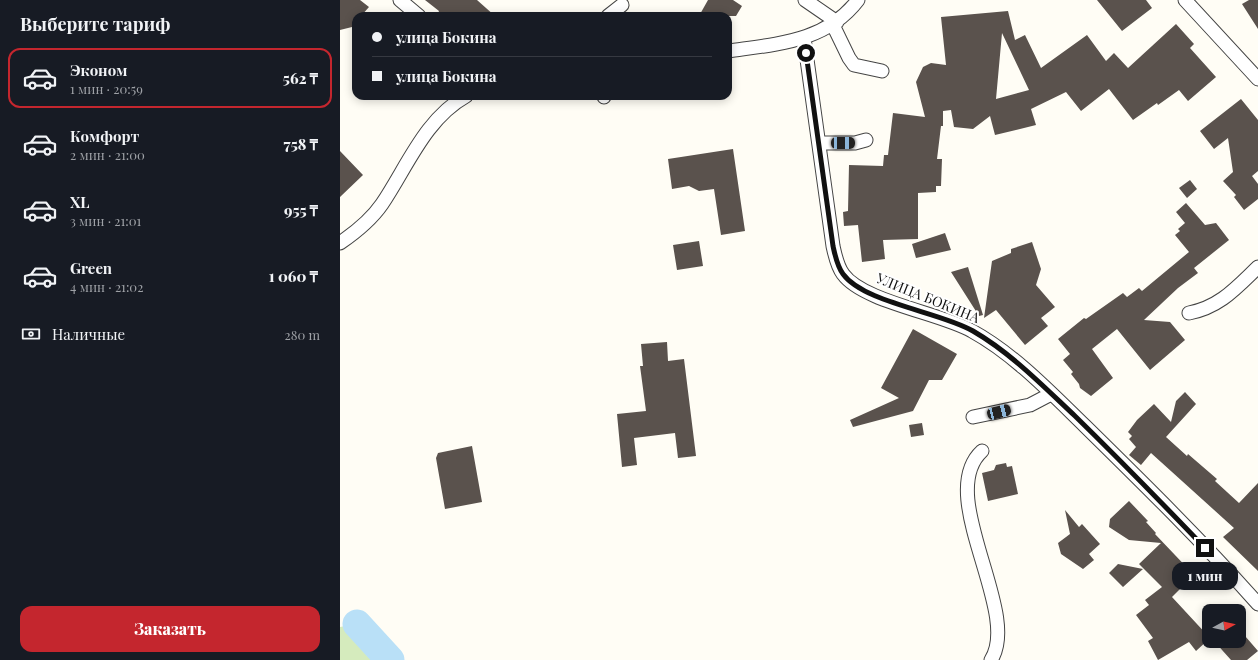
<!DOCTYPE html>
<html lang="ru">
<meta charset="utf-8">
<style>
:root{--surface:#171b24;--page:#20242c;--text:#f1f3f6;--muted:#9ea1a6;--line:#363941;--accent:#c4262e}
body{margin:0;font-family:"Playfair Display",serif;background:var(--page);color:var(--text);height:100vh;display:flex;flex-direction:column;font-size:15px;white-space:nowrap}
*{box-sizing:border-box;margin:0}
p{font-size:13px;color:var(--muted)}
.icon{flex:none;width:22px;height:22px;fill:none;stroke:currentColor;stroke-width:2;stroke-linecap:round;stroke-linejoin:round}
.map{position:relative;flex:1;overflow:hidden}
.side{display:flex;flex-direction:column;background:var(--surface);width:340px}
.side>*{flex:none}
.guide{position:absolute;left:12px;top:12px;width:380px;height:88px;border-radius:12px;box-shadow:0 2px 10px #0003;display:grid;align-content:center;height:88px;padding:0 20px;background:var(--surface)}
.needle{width:26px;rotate:82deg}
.tools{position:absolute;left:862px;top:604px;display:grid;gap:8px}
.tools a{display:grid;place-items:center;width:44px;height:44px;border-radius:8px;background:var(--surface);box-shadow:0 2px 10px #0003;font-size:20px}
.end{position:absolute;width:18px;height:18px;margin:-9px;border:5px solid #111;background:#fff;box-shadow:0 0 0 2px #fff}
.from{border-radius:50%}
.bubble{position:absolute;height:28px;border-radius:12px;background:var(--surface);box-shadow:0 2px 10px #0003;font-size:13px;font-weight:800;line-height:28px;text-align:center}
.car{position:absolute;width:12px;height:24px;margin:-12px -6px;border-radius:5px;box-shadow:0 0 3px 1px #0007;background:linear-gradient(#222 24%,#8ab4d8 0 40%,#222 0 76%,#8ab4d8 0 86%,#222 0)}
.guide b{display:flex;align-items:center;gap:14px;height:38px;font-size:15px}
.guide b+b{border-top:1px solid var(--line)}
.guide i{width:10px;height:10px;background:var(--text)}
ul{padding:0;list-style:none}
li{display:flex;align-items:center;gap:12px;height:60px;margin:0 8px 6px;padding:0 12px;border:2px solid transparent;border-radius:12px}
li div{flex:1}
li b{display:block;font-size:15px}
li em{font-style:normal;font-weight:800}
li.active{border-color:var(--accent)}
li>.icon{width:36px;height:36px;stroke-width:1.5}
h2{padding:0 20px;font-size:18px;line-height:48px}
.pay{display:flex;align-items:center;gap:10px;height:44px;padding:0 20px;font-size:15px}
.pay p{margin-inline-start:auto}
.action{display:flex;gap:8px;margin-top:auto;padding:8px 20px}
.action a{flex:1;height:46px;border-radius:12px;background:var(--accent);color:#fff;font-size:16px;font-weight:800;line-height:46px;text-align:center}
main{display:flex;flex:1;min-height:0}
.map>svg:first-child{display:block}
.green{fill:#d5ebbd}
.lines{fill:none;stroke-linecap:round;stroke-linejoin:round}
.river{stroke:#b9e0f7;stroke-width:29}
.building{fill:#5a524d;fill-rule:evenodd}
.minor-casing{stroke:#444;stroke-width:15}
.minor{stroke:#fff;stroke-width:13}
.route{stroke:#111;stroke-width:5}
.labels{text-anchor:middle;stroke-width:4;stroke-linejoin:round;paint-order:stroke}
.street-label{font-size:14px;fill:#111;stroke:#fff}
</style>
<main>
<section class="side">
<h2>Выберите тариф</h2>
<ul>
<li class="active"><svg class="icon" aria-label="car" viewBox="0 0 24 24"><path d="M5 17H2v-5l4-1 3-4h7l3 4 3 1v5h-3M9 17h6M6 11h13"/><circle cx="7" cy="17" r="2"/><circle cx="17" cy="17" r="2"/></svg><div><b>Эконом</b><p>1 мин · 20:59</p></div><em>562 ₸</em></li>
<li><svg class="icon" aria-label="car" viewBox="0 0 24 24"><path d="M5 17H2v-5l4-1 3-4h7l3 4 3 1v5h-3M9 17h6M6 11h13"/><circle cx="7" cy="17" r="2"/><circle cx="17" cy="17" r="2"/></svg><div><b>Комфорт</b><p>2 мин · 21:00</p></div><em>758 ₸</em></li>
<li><svg class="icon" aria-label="car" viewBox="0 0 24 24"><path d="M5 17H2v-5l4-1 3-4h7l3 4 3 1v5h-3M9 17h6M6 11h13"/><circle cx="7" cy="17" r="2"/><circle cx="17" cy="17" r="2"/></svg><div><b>XL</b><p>3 мин · 21:01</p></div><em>955 ₸</em></li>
<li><svg class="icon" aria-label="car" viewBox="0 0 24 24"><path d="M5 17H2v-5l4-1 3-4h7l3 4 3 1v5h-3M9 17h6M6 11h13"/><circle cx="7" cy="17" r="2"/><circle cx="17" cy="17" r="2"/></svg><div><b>Green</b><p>4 мин · 21:02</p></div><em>1 060 ₸</em></li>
</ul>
<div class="pay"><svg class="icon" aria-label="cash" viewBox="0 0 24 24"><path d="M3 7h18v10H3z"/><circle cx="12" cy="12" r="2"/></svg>Наличные<p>280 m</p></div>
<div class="action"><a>Заказать</a></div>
</section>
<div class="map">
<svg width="918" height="660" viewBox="0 0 918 660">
<rect width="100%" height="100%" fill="#fffdf5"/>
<!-- green -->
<path class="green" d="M17,624L61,660H0V627Z"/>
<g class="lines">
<!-- river -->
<path class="river" d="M17,624L50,660"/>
</g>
<!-- building -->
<path class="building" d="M0,0H20L29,7L21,16H16V26L0,30Z
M85,0H137L155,16H97L99,11Z
M368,0H393L402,6L396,16H359Z
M757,0H806L812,8L782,31Z
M909,0H918V29L902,4Z
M668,11L675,40L685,35L701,68L747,35L766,61L774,53L788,68L836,24L854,44L850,48L876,77L848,101L839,90L818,105L817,103L793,120L769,89L741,111L726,92L691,109L696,125L655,135L650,116L633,129L614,127L611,110L603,111V126H601L597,159H602L601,186H596V192L578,193V239L543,240L545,259L522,262L518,225L504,226L503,212L508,211L509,165L543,166L544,155H548L553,113L585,117L576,82L583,67L591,63L606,65L601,17ZM662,33L689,90L656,99Z
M901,99L918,120V171L912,176L918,184V199L904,210L894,197L896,195L883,181L893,172L888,138L874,149L860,131Z
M393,149L405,231L381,235L374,189L359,191L349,186L332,189L328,159Z
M0,151L23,175L0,197Z
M850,180L857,189L847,198L839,188Z
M846,203L865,225L876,223L889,240L854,268L858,273L838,288L804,320L830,322L845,340L810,370L777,329L752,349L773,378L751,396L740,388L739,384L731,374L733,372L723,360L730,354L718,339L744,318L746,319L783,293L787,297L799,288L802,291L849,252L835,235L840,231L838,229L845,223L836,212Z
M605,233L611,250L576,258L572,244Z
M359,241L363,266L337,270L333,245Z
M692,242L701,269L696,285L715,307L701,318L708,326L685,345L656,310L644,318L652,261L671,253V249Z
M628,267L643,315L639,316L611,272Z
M573,329L617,354L602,380H589L573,411L513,427L510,420L559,398L541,388Z
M327,342L328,361L344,359L356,456L338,458L335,433L294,438L297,465L282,467L277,414L306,411L300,366H303L301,344Z
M845,392L856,404L826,437L847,456L848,454L877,479L875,481L899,503L918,483V571L883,537L894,528L811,453L801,465L789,455L796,447L789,439L792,436L788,432L797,420L814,404L831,422L836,401Z
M582,423L584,435L571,437L569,425Z
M132,446L142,502L105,509L96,458L98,453Z
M666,463L667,467L672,466L678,494L648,501L642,473L654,470L656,465Z
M789,501L808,521L806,522L816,533L815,534L854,575L832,597L869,637V639L856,651L849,642L818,660L808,641L813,638L796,615L809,605L805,600L822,587L799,564L821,543L789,540L769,527L770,519Z
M725,510L739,527L742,524L760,544L749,554L754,560L743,569L721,554L718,543L730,534Z
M778,564L803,569L783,587L769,573Z
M899,629L918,651L907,660H891L874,641H899Z"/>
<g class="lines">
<defs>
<path id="minor" d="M60,0L79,16
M465,0L497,22
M845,0L918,79
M268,16L282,5
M493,25L509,58L514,65L542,71
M464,38L493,246C495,255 497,266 503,274C523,302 601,313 632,331C674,354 711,393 745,426C804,484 863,542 918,604
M388,51C437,44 486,42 518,0
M264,96V97
M479,143H515L526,140
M0,243C16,232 31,220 42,204C67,167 85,119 126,96
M849,313C880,307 896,288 918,267
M633,417L690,405L711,394
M642,451C594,495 682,612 651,660"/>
</defs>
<!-- minor casing -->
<use href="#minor" class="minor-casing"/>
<!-- minor -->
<use href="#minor" class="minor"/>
</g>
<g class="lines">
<!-- route -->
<path class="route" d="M466,53L493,246C495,255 497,266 503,274C524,303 601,312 633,331C671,353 703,386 735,416C779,459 822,503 865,548"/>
</g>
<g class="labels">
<!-- street labels -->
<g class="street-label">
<text transform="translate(588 298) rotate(22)" y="5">УЛИЦА БОКИНА</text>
</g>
</g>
</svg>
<div class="tools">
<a><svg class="needle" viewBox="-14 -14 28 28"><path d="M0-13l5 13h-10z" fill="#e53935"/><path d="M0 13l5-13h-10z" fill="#9ea1a6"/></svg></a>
</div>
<i class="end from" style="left:466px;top:53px"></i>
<i class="end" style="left:865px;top:548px"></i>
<div class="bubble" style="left:832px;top:562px;width:66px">1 мин</div>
<i class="car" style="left:503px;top:143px;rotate:90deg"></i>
<i class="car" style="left:659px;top:412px;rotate:76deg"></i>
<div class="guide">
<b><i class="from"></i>улица Бокина</b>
<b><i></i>улица Бокина</b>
</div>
</div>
</main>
